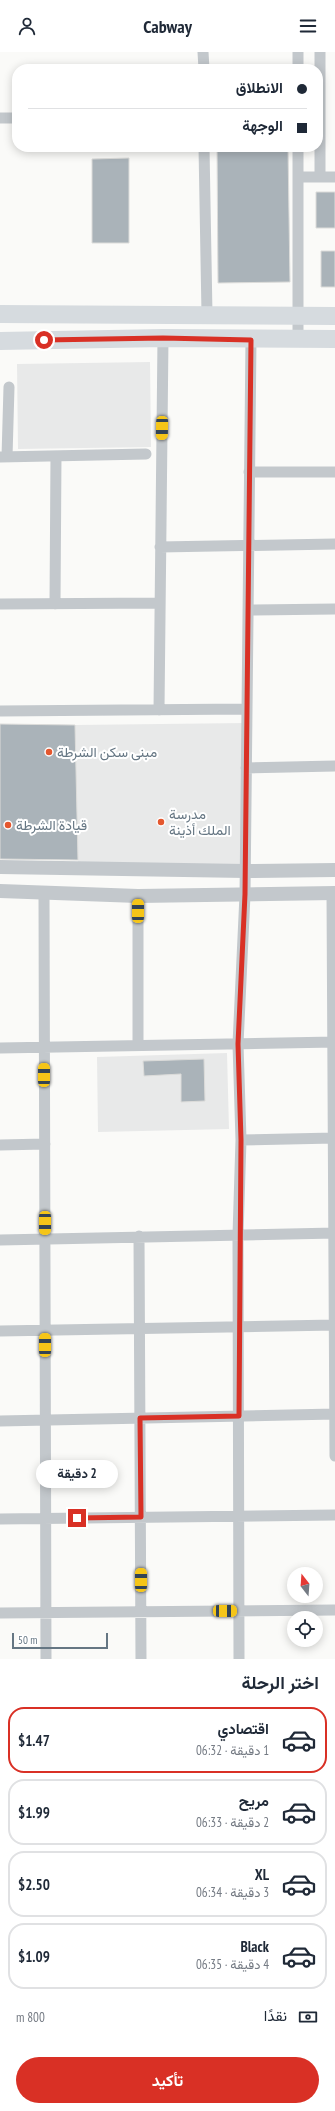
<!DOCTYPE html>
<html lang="ar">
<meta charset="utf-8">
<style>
:root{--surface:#fff;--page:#f2f2f3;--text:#1f2937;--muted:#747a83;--line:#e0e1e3;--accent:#d93025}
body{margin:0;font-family:"PT Sans Narrow",Vazirmatn,sans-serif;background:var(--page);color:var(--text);direction:rtl;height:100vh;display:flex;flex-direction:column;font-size:15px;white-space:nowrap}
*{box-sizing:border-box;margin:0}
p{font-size:13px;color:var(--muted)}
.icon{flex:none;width:22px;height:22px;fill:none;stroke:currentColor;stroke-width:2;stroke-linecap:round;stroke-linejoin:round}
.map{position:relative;height:1607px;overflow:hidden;direction:ltr}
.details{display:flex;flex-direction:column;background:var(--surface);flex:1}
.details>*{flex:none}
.guide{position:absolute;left:12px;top:12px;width:311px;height:88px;border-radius:16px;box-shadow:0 2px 10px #0003;direction:rtl;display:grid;align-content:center;height:88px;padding:0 16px;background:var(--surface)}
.needle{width:26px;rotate:343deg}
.controls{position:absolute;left:287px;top:1515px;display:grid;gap:8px}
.controls a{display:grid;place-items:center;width:36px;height:36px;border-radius:50%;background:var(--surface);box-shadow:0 2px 10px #0003;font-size:20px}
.scale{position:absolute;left:12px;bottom:10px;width:96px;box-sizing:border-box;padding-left:4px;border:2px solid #657683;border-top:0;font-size:11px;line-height:14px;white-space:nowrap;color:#657683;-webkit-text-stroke:3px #fff;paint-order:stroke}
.end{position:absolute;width:18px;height:18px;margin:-9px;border:5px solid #d93025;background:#fff;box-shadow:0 0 0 2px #fff}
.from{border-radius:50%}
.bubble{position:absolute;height:28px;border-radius:14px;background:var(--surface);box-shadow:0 2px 10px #0003;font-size:13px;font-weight:700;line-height:28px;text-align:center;direction:rtl}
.car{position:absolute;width:12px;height:24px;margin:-12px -6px;border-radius:5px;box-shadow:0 0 3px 1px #0007;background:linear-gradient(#f5c518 24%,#345 0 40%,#f5c518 0 76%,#345 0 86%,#f5c518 0)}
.guide b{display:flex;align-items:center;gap:14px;height:38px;font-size:15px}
.guide b+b{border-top:1px solid var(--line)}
.guide i{width:10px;height:10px;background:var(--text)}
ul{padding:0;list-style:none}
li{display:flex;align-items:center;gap:12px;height:66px;margin:0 8px 6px;padding:0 8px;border:2px solid var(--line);border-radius:16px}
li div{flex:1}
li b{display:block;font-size:15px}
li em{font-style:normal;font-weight:700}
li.on{border-color:var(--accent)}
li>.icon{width:36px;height:36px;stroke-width:1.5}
h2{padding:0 16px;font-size:18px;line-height:48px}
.pay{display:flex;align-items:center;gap:10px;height:44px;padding:0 16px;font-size:15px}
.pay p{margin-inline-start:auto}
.action{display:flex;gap:8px;margin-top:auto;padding:8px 16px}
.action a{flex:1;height:46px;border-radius:24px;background:var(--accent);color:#fff;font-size:16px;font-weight:700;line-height:46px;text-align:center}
header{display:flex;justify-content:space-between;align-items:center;height:52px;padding:0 16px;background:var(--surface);font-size:18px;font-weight:700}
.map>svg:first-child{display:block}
.built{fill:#e8e9e9}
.building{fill:#aab3b9;stroke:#dcdcda}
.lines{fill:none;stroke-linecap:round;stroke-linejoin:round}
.minor{stroke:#c3c8cc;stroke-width:11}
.tertiary{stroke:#c3c8cc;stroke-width:14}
.primary{stroke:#d6dbdf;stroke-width:18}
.route{stroke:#d93025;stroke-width:5}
.poi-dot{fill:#e4572e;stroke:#fff;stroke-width:1.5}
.labels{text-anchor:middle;stroke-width:4;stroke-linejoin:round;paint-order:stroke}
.poi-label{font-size:14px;fill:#657683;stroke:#fff;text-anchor:start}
</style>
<header><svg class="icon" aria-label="menu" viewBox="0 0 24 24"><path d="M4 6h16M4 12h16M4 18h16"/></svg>Cabway<svg class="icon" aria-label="person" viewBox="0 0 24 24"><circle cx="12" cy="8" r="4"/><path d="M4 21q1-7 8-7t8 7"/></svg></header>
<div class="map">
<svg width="335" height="1607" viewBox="0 0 335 1607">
<rect width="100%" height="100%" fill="#fafaf8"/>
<!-- built -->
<path class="built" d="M150,310L151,395L18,397L17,312Z
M246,671L244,812H78L75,673Z
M227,1001L229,1077L98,1080L97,1005Z"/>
<!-- building -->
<path class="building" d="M217,95H288L290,230L218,231Z
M129,106V191H92V107Z
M316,140H335V176H316Z
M321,199H335V235H321Z
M0,672L75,673L78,808L0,807Z
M204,1007L205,1049L181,1050V1022L144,1024L143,1009Z"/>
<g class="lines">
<!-- minor -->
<path class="minor" d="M203,0L204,17
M320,0V125
M298,17V0
M0,66H17
M204,95L207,262
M298,125H335
M298,287V95
M0,405L146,402
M7,405L9,335
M249,420H335
M160,495L335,492
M0,552L160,551
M55,552L56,404
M248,558L335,557
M159,658L163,286
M0,659L246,657
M246,716L335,714
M44,841L46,1607
M332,841L335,1404
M138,844V993
M0,996L335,990
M241,1088L334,1086
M0,1093L45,1092
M139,1184L141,1607
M0,1188L335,1181
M0,1279L335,1273
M0,1369L335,1362
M0,1467L335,1463
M0,1561L335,1558
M239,1607L238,1183L241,1088L238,992L245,843L251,288"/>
<!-- tertiary -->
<path class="tertiary" d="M0,815L245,819L335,818
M0,839L138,844L335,841"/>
<!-- primary -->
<path class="primary" d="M0,262L335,264
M0,289L163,286L335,287"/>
</g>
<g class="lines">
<!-- route -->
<path class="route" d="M44,288L163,286L251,288L245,842L238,992L241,1088L239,1364L140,1366L141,1465L77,1466"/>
</g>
<!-- markers -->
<g class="poi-dot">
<circle cx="49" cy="700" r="4"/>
<circle cx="161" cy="770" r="4"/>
<circle cx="8" cy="773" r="4"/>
</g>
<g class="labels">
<!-- poi labels -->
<g class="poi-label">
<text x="57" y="705">مبنى سكن الشرطة</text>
<text x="169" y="767">مدرسة<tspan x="169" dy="16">الملك أذينة</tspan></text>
<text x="16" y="778">قيادة الشرطة</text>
</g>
</g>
</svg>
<div class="controls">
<a><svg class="needle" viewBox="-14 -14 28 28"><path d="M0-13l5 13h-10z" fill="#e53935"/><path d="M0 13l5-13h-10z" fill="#747a83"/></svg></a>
<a><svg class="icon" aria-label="locate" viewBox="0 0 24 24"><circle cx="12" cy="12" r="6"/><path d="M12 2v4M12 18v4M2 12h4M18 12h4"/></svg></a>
</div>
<div class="scale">50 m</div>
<i class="end from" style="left:44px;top:288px"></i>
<i class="end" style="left:77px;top:1466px"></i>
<div class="bubble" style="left:36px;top:1408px;width:82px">2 دقيقة</div>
<i class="car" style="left:162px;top:376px;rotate:181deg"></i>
<i class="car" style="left:138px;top:859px;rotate:0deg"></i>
<i class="car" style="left:44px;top:1023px;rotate:0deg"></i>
<i class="car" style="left:45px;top:1171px;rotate:180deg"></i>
<i class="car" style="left:45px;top:1293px;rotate:0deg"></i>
<i class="car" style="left:141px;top:1528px;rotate:0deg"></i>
<i class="car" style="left:225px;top:1559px;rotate:90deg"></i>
<div class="guide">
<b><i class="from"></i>الانطلاق</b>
<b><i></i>الوجهة</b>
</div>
</div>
<section class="details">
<h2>اختر الرحلة</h2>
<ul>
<li class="on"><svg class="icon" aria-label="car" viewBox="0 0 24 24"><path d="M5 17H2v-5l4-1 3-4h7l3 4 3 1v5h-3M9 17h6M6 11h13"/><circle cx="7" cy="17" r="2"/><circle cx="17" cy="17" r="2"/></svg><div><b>اقتصادي</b><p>1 دقيقة · 06:32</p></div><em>$1.47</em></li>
<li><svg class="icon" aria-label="car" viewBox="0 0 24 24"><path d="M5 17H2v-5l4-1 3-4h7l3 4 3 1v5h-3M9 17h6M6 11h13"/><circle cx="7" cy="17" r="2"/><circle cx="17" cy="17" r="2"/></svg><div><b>مريح</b><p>2 دقيقة · 06:33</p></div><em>$1.99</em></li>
<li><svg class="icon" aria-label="car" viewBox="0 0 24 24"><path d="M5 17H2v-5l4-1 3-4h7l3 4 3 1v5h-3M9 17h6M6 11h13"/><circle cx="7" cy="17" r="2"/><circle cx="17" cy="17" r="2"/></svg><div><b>XL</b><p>3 دقيقة · 06:34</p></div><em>$2.50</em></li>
<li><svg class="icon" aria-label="car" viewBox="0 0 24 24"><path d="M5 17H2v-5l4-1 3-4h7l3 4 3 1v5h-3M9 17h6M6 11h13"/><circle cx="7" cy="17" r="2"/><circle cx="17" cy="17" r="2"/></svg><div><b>Black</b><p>4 دقيقة · 06:35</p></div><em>$1.09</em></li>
</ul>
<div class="pay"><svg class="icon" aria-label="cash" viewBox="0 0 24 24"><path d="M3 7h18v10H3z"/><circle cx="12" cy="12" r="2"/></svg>نقدًا<p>800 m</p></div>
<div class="action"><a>تأكيد</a></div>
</section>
